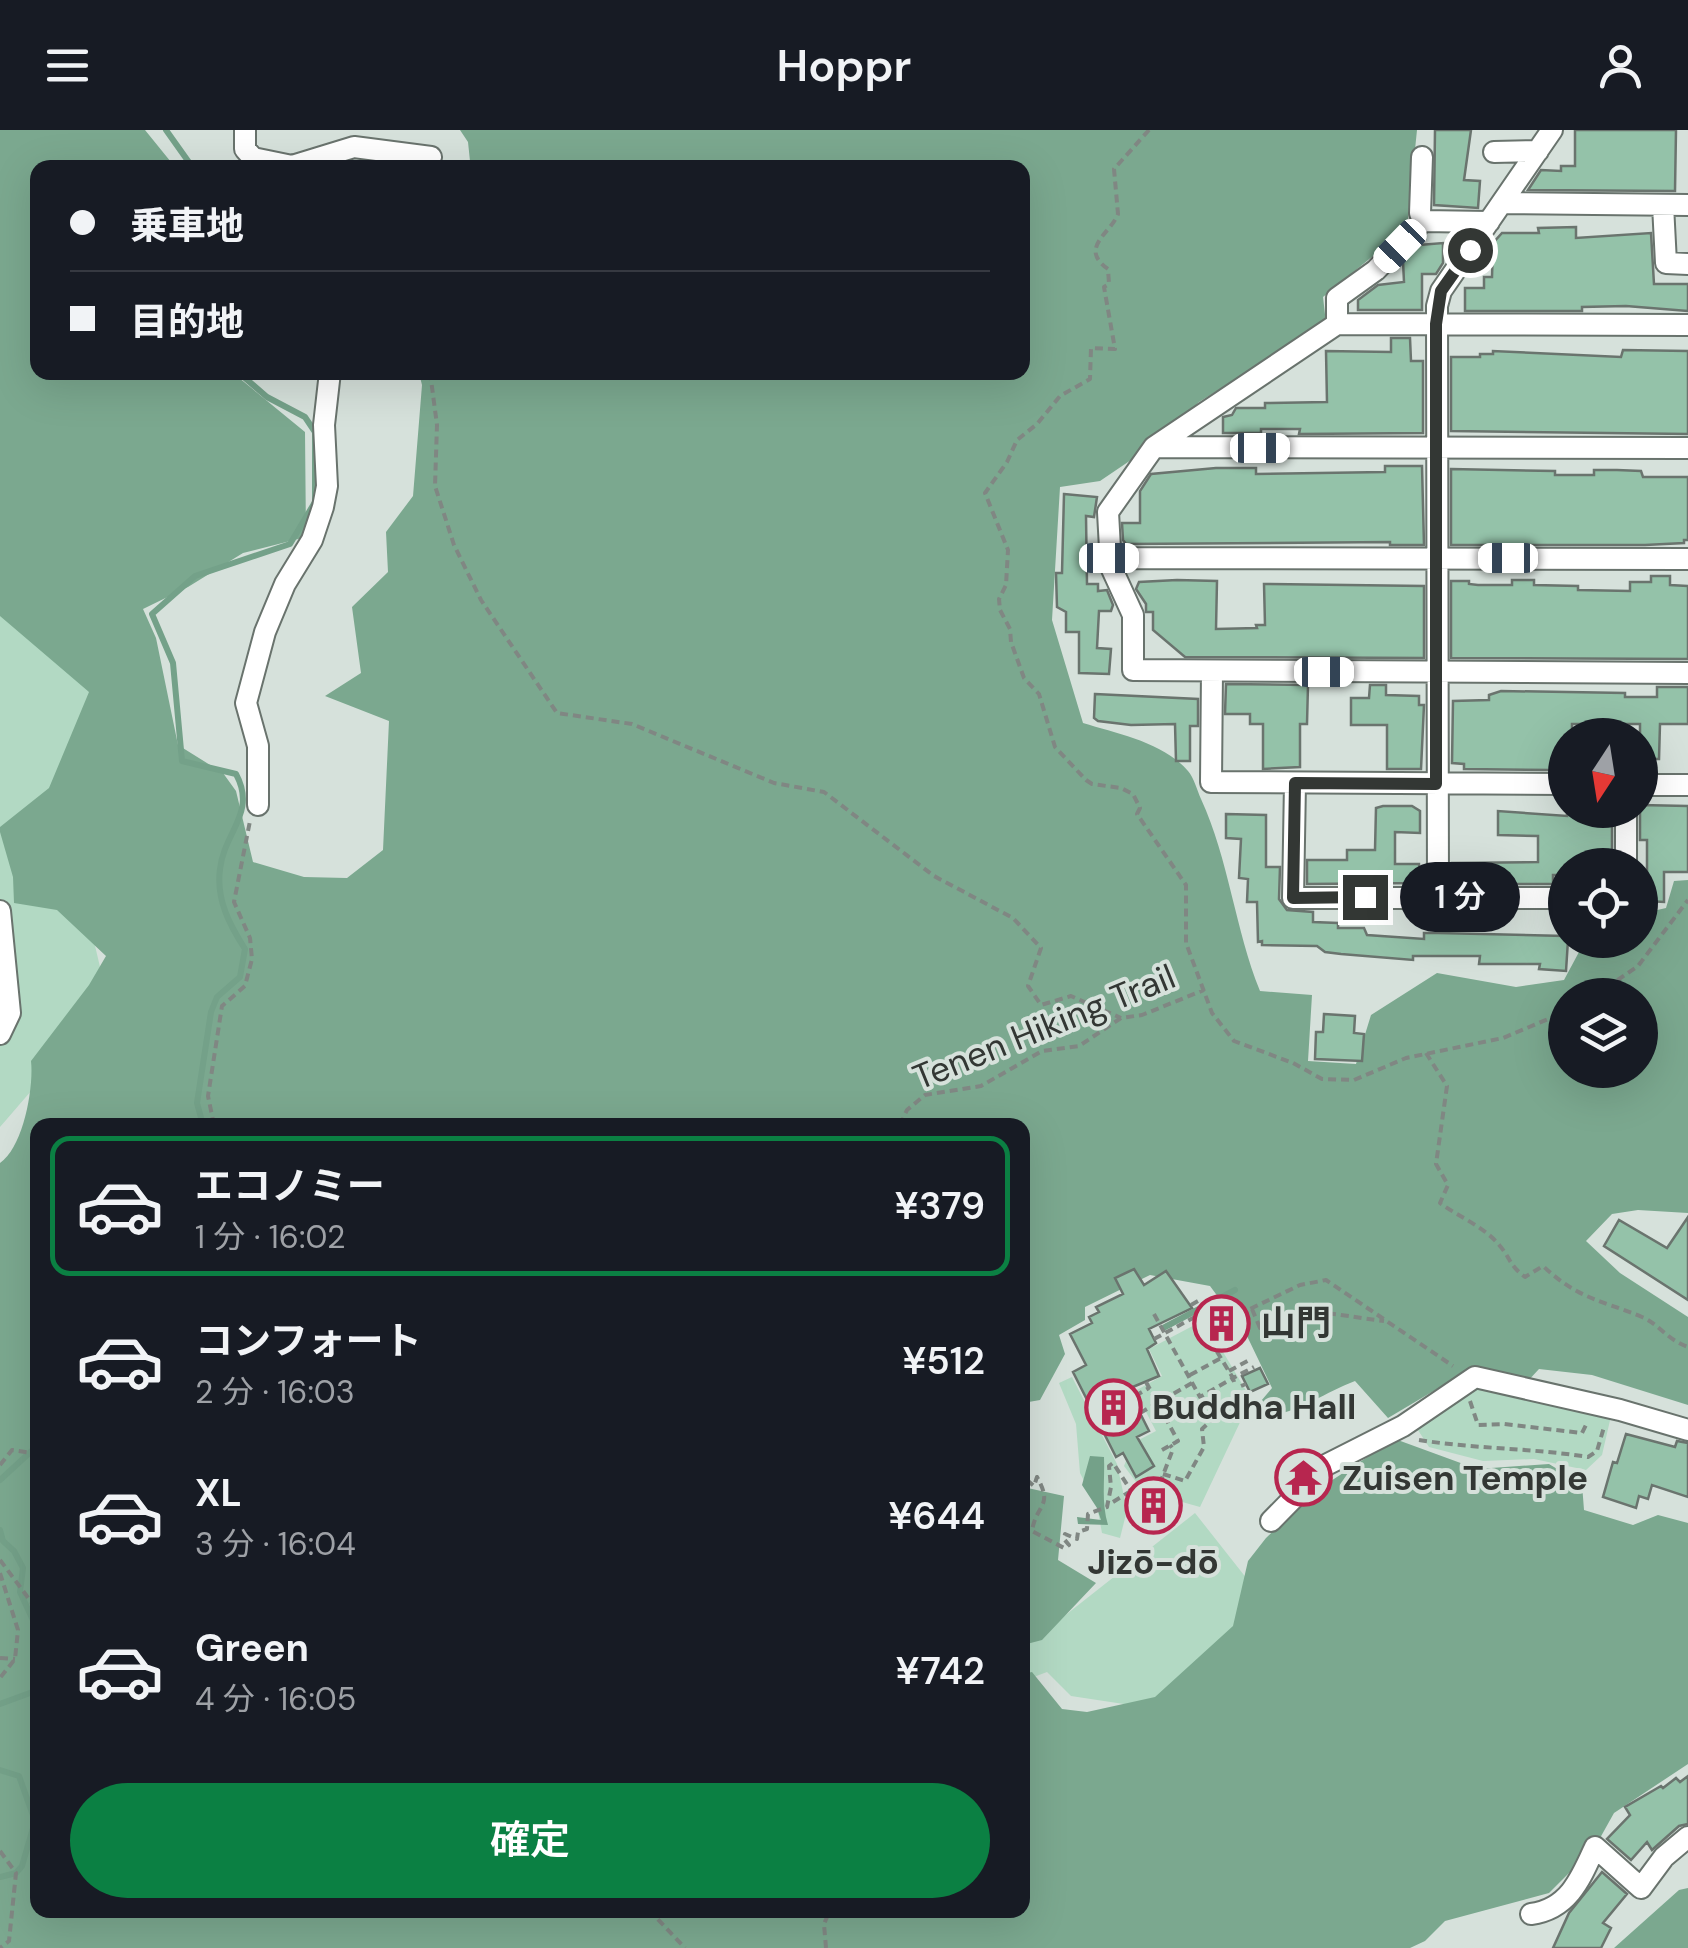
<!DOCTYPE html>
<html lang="ja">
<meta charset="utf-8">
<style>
:root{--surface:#171b24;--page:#242831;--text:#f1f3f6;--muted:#9ea1a6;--line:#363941;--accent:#0b8043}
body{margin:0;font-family:"DM Sans","Noto Sans JP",sans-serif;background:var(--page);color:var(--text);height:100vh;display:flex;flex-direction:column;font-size:38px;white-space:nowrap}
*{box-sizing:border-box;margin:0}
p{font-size:32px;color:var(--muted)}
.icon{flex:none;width:55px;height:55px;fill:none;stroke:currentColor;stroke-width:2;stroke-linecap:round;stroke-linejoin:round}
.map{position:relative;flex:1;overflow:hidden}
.side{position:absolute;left:30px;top:988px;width:1000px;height:800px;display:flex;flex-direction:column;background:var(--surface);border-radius:20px;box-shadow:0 10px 40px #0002}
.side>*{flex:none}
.top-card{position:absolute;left:30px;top:30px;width:1000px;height:220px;border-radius:20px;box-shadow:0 10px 40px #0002;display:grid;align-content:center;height:220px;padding:0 40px;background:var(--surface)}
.needle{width:65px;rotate:192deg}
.tools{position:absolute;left:1548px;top:588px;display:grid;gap:20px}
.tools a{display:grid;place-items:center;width:110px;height:110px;border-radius:50%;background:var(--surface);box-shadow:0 10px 40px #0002;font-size:50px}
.end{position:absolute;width:45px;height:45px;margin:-22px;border:12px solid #333734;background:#fff;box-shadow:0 0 0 5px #fff}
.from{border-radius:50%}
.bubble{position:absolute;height:70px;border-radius:35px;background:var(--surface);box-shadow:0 10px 40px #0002;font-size:32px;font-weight:600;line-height:70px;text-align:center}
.car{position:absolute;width:30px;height:60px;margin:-30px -15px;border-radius:12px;box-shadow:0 0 8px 2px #0007;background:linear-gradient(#fff 24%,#345 0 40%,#fff 0 76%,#345 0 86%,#fff 0)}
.top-card b{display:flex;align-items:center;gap:35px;height:95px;font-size:38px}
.top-card b+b{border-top:2px solid var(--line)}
.top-card i{width:25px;height:25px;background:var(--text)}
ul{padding:18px 0 0;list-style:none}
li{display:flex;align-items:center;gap:30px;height:140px;margin:0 20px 15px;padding:0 20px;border:5px solid transparent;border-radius:20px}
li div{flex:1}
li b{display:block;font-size:38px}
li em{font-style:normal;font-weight:600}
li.on{border-color:var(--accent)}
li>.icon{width:90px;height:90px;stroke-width:1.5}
.button{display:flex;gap:20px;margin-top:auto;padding:20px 40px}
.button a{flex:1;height:115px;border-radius:60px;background:var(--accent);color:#fff;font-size:40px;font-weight:600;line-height:115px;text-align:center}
header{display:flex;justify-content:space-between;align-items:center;height:130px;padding:0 40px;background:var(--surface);font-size:45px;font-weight:600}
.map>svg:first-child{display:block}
.green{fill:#b2d9c3}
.forest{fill:#7ba88f;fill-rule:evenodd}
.water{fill:#74a189}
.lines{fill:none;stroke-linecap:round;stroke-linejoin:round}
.stream{stroke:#74a189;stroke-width:6}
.building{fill:#94c2a9;stroke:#6a746e;stroke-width:2.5}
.minor-casing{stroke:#69736d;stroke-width:24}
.path{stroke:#808783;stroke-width:4;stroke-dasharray:8 5;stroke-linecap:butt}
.minor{stroke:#fff;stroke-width:20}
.route{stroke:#333734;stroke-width:12}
.labels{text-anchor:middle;stroke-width:8;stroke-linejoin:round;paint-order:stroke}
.street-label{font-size:35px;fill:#333734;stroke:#d6e1db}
.poi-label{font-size:35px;font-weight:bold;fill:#333734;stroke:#d6e1db;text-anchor:start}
</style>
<header><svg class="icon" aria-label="menu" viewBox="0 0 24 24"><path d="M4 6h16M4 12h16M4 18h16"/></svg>Hoppr<svg class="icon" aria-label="person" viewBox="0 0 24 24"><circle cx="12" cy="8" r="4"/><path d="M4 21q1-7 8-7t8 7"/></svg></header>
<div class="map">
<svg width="1688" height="1818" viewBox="0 0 1688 1818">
<rect width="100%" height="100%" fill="#d6e1db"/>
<!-- green -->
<path class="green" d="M0,479L103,564L89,790L100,837L63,924L0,997Z
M1204,1190L1251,1269L1200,1377L1143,1361L1124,1336L1133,1313L1156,1301L1135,1261L1162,1246L1149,1219Z
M1072,1247L1117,1334L1127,1380L1120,1408L1102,1403L1097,1376L1080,1343L1076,1294L1059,1253Z
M1480,1252L1611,1286L1602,1325L1586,1340L1534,1329L1483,1331L1429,1317L1414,1294Z
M1195,1383L1266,1473L1150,1578L1071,1566L1047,1542L1023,1551V1510L1058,1491Z"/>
<!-- forest -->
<path class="forest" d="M0,0H145L175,37L38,38V242L233,243L305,302L306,407L243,423L188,457L143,479L156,508L178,615L223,643L236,661L253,732L304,747L347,748L383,720L389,591L325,566L361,543L352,477L388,442L386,402L413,366L422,255L419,243L1022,242V38L461,37L470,31L468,12L460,0H1417L1407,98L1323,167L1326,193L1199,272L1159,311L1100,351L1060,357L1052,490L1083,593C1118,604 1163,612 1188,641C1194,648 1197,660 1201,669C1229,730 1235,799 1260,861L1312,865L1308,931L1356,934L1371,885L1437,843L1516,857L1564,850L1579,822L1621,818L1625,810H1640V784L1666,778L1674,751L1688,750V1083L1638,1080L1612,1084L1586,1111L1620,1143L1688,1187V1275L1592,1245L1539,1239L1526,1253H1447L1388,1288L1355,1251C1324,1263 1299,1282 1266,1287L1256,1277L1272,1258L1247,1206L1210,1156L1150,1145L1085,1177V1190L1059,1205L1065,1224L1040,1270L1023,1273L1022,995H38V1780H1022L1023,1544L1032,1542L1062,1579L1087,1582L1155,1567L1233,1496L1248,1431L1266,1408L1311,1364L1395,1309L1477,1339L1549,1334L1582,1354L1584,1380L1633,1395L1658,1385L1688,1393V1634L1614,1683L1595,1717L1549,1763L1445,1791L1425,1811L1410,1818H0V1033C23,1018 34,958 31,931L89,855L106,826L57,780L14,773L13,747L0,702V697L49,658L89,562L0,486ZM1565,865H1640V940H1565Z
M1023,1357L1064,1366L1058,1430L1096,1453L1042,1510L1023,1515Z
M1688,1758V1818H1614L1679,1760Z"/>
<!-- water -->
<path class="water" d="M1090,1326L1104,1327C1105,1351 1101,1372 1108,1395L1078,1394L1077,1387L1101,1390L1097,1378L1082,1355Z"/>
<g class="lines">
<!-- stream -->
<path class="stream" d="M166,0L193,38
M203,995L197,973L211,882L217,867L240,847L245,819C229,794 216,769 220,739C224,702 257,683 236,644L182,631L173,533L152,484L195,446L290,414L315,372V302L305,287L267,267L238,242
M1165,1197L1235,1160
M0,1350L38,1315
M0,1400L3,1411L14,1421L23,1438L20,1462L38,1501
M0,1574L38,1560
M0,1640L19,1646L35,1691L22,1736L16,1743L0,1747"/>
</g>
<!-- building -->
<path class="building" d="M1435,0H1471L1464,50L1480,51L1478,78L1434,75Z
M1575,0H1676L1675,61L1528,60L1541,40L1561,41V36H1575Z
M1576,97V108L1651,103L1654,154H1688V181L1626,176L1582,177V181H1465V158H1484V147H1492L1493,113L1502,103H1539L1538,98Z
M1443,113V133L1436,144H1422V180H1358V170L1378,155L1404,152L1403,131L1419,115Z
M1391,208H1410L1411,231H1423V303L1299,304L1300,299H1261V303H1223V287L1232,285L1236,278H1265V273L1327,272L1326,221L1391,222Z
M1623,220L1688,221V304L1451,301V227H1480V224H1493V221L1621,227Z
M1385,336H1422L1424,415H1390V412L1126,414L1123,410L1122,393H1140V361L1151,344L1216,338H1256V344L1385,342Z
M1451,339L1555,341V345H1594V340H1617L1641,341L1643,347H1688V410H1684V413L1645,415H1451Z
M1064,364L1097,367L1094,387L1086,386L1087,454H1098V461L1107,460L1113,475L1111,481H1099L1097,518L1111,519L1109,544L1079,543V502H1066V482L1057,477L1056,443H1062Z
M1651,446H1670V455L1688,456V529L1451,528V451H1469V454L1478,455H1512V450H1534V455L1578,456V460L1630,461V452H1651Z
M1177,450L1217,451L1216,499L1257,498L1256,495H1265L1264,454L1424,456V528L1185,527L1153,500V482H1146V474L1136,459L1139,452Z
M1226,554L1308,555L1307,594H1300V637L1263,639V594H1250V584H1225Z
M1370,555H1386V565L1419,566V575H1424L1421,639H1387V595H1351V568H1369Z
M1657,557H1688V594H1660L1659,629H1640V594H1572V605H1565V634L1552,637V640L1464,639V634L1452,633L1453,571L1489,570V565L1501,561L1625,563V567H1657Z
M1095,564L1198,569V596H1190V631H1176L1175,594L1131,595L1098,591L1094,588Z
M1640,675L1688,676V742H1664V772L1647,771V710H1640Z
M1383,676H1412L1420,681V703L1395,702V734H1419L1420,753L1307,754V730H1347V720H1375L1376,678Z
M1567,680H1608V692H1612V735H1565V745H1553V754H1452V733L1538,732V706L1498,705V681L1567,686Z
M1226,684L1266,685V737H1280L1279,769L1287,780L1313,782V792L1338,793V798H1364L1367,805L1424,809V803H1438L1565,806L1568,810L1566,841L1539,839L1540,834H1479L1480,826H1413V830L1341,824L1325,822L1317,816L1262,815V811L1258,812L1257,772H1247L1248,749L1239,748L1241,709L1226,708Z
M1324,884L1355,886L1354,903L1364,904L1362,931L1315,929L1316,902H1323Z
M1688,1087V1170L1604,1116L1619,1090L1667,1118Z
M1134,1139L1144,1155L1166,1141L1192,1178L1149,1199L1156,1213L1147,1219L1159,1246L1128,1259L1149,1301L1137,1307L1154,1336L1136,1347L1123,1323L1116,1327L1073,1242L1086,1235L1070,1204L1092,1193L1089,1187L1099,1182L1096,1177L1123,1164L1115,1148Z
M1260,1238L1268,1254L1250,1262L1242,1246Z
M1626,1304L1675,1317L1677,1311L1688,1313V1367L1652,1355L1648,1369L1639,1366L1636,1378L1603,1367L1613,1332L1617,1333Z
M1146,1365L1163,1368L1160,1387L1142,1383Z
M1688,1646V1694L1679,1696L1652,1720L1647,1712L1631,1730L1607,1709L1630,1685L1625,1677L1661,1656L1663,1658L1676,1648L1680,1652Z
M1602,1742L1627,1764L1603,1793L1611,1798L1601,1818H1553L1569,1783Z"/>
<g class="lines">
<defs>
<path id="minor" d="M245,0V19L253,28L292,36L354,17L431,27
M1494,22L1538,21
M1422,27L1420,83L1423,91
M1504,73L1688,75
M1663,75L1666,133L1688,134
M1337,194V168L1376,140L1423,91L1489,92
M1688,195L1337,194L1154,317L1108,382L1111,437L1133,485V540L1688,543
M1155,317L1688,318
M1109,428L1688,429
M1212,541L1211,652L1565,654
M1295,653L1293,768H1565
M1640,655H1688
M258,675V616L246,573L265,502L285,454L312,410L323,377L327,356L324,295L330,242
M1626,735V680
M1438,766L1437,176L1441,161L1552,0
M0,781L10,883L0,904
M1271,1391L1326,1335L1403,1296L1475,1247L1620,1280L1688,1300
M1531,1784C1569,1779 1581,1748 1595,1717L1641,1758L1664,1727L1688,1707"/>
</defs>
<!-- minor casing -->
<use href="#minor" class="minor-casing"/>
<!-- path -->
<path class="path" d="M1149,0L1114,39L1118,84C1111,103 1078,118 1108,139L1109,154L1104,157L1115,219L1091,218L1090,249L1060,266L1037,294L1017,310L1007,332L985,363L1008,420L1006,455L999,469L1000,480L1010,499L1011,512L1024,548L1039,564L1055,617L1086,650L1092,654L1121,658L1133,664L1140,678L1137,684L1186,755V813L1212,883L1234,911L1293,933L1322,949L1354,950L1406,928L1503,908L1565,882
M430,242L437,295L435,356L454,415L481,470L557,583L632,594L774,653L824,662L934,746L1013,788L1041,818L1028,856L1041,875L1071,866L1121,888
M1596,865L1638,836L1688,770
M1426,923L1447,956L1436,1034L1448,1055L1440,1073C1459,1087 1485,1097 1500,1116C1511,1129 1509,1135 1525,1147L1543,1136C1578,1169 1601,1170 1642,1187C1659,1194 1666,1209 1688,1217
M214,995L208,966L222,876L245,856L252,829L250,808L234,772L250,691
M900,995L907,980L925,965L981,956L1042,921L1079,916L1121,888L1142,885L1204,860
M1232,1169L1239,1185
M1191,1175L1198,1171L1204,1182
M1252,1179L1260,1198C1310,1174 1332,1185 1384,1191
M1154,1184L1200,1267L1233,1248L1205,1202L1217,1196
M1227,1190L1300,1155L1326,1150L1453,1236
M1154,1209L1204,1182L1213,1198
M1229,1241L1251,1229
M1190,1245L1221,1228
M1146,1252L1178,1311L1162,1320
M1234,1252L1233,1248L1254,1237
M1241,1256L1246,1254
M1135,1266L1149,1258
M1470,1271L1478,1295L1504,1294L1582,1303L1587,1293
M1140,1283L1192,1253
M1419,1310C1476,1319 1532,1318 1588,1327L1597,1321L1604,1297
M0,1335L12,1320L38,1324
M1022,1338L1027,1350L1034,1356L1037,1347C1054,1377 1036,1374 1032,1401L1064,1418L1069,1415L1064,1409L1065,1404L1077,1409L1078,1402L1087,1399L1088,1384L1107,1377L1111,1357L1109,1336L1113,1333L1130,1359
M1163,1344L1185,1351L1204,1317L1202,1299L1216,1286L1210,1261
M1155,1366L1173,1319L1170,1315
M1113,1372L1147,1351L1161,1350
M0,1430L38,1481
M0,1443L18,1500L15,1529L0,1548
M0,1528L15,1529
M0,1721L16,1743L9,1811L0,1818
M649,1780L685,1818
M826,1818L824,1794L830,1780"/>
<!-- minor -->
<use href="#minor" class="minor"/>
</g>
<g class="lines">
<!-- route -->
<path class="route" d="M1365,767L1293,768L1295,653L1436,654V194L1441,161L1470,120"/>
</g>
<!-- icons -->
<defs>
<symbol id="building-ring" viewBox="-11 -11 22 22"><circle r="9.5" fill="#d6e1db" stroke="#b7264f" stroke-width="1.5"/><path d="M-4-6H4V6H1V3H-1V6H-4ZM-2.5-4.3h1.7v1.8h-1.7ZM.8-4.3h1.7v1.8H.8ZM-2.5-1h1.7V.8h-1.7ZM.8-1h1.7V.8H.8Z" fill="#b7264f"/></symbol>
<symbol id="temple-ring" viewBox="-11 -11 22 22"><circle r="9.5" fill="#d6e1db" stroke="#b7264f" stroke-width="1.5"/><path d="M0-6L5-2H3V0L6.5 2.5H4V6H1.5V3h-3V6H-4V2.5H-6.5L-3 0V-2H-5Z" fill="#b7264f"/></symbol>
</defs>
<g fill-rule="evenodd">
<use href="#building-ring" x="1190" y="1162" width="63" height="63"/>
<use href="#building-ring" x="1082" y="1246" width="63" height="63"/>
<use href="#temple-ring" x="1272" y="1316" width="63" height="63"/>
<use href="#building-ring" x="1122" y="1344" width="63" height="63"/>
</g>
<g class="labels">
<!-- street labels -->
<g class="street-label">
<text transform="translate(1044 897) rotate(-22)" y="12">Tenen Hiking Trail</text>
</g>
<!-- poi labels -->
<g class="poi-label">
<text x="1261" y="1205">山門</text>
<text x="1152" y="1289">Buddha Hall</text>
<text x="1342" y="1360">Zuisen Temple</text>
<text x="1153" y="1444" text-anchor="middle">Jizō-dō</text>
</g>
</g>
</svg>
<div class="tools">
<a><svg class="needle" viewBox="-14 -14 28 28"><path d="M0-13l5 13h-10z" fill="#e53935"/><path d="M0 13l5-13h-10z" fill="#9ea1a6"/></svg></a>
<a><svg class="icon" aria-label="locate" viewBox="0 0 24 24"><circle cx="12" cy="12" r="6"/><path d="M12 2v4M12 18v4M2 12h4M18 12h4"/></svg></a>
<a><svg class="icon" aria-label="layers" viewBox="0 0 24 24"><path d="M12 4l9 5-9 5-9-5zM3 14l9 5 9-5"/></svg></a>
</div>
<i class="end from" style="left:1470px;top:120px"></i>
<i class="end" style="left:1365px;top:767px"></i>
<div class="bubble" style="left:1400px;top:732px;width:120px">1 分</div>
<i class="car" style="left:1400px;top:116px;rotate:224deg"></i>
<i class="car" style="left:1260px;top:318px;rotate:90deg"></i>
<i class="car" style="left:1109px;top:428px;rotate:90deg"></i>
<i class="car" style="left:1508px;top:428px;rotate:270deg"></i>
<i class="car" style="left:1324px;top:542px;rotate:90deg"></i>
<div class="top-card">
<b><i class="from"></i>乗車地</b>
<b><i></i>目的地</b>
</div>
<section class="side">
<ul>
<li class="on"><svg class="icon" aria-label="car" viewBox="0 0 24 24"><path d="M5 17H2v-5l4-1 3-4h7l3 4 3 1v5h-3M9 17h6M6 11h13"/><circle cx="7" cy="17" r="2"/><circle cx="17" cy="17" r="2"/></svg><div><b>エコノミー</b><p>1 分 · 16:02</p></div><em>¥379</em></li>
<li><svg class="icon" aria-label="car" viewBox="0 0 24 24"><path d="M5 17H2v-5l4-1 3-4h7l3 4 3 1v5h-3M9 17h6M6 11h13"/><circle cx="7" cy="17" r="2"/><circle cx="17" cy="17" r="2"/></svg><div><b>コンフォート</b><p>2 分 · 16:03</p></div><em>¥512</em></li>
<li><svg class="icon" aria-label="car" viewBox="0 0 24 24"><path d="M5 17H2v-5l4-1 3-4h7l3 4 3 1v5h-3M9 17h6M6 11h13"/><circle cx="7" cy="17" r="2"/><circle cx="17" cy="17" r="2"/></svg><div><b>XL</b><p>3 分 · 16:04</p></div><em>¥644</em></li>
<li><svg class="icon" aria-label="car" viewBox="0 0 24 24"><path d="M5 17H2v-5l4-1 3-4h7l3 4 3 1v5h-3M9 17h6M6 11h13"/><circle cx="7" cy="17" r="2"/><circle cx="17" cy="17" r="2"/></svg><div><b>Green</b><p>4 分 · 16:05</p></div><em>¥742</em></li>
</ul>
<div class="button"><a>確定</a></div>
</section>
</div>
